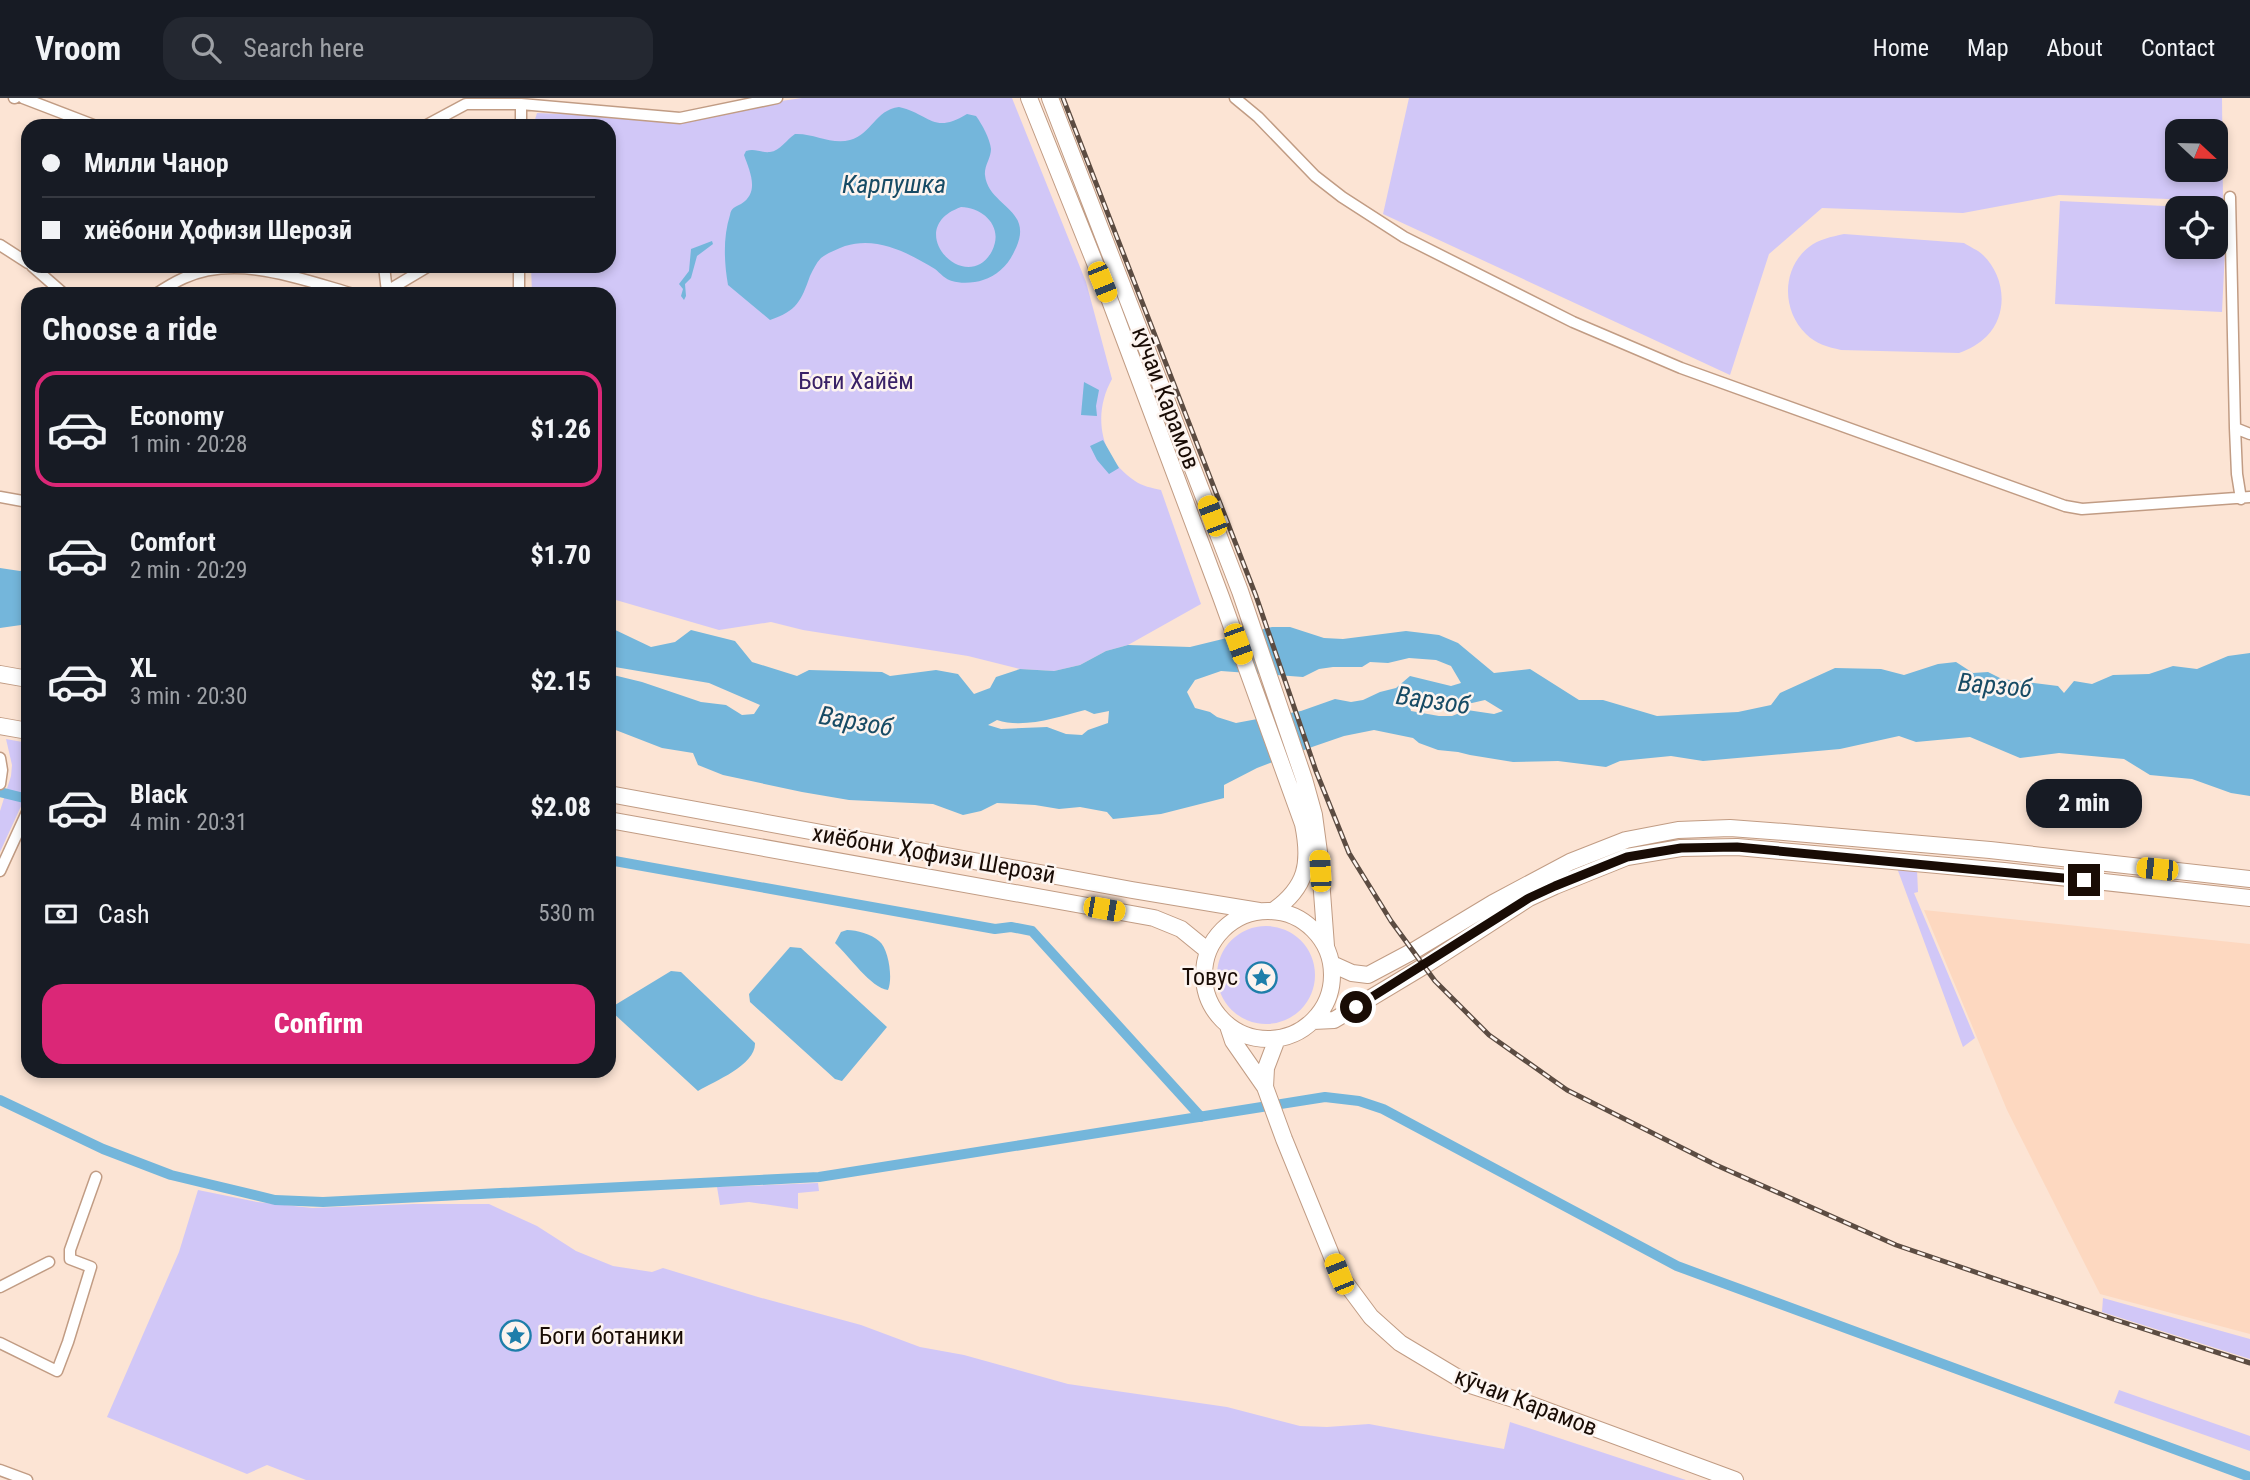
<!DOCTYPE html>
<meta charset="utf-8">
<style>
:root{--surface:#171b24;--page:#242831;--text:#f1f3f6;--muted:#9ea1a6;--line:#363941;--accent:#db2777}
body{margin:0;font-family:"Roboto Condensed",sans-serif;background:var(--page);color:var(--text);height:100vh;display:flex;flex-direction:column;font-size:26px;white-space:nowrap}
*{box-sizing:border-box;margin:0}
p{font-size:23px;color:var(--muted)}
.icon{flex:none;width:38px;height:38px;fill:none;stroke:currentColor;stroke-width:2;stroke-linecap:round;stroke-linejoin:round}
.map{position:relative;flex:1;overflow:hidden}
.panel{position:absolute;left:21px;top:189px;width:595px;height:791px;display:flex;flex-direction:column;background:var(--surface);border-radius:21px;box-shadow:0 4px 10px #0003}
.panel>*{flex:none}
.top-card{position:absolute;left:21px;top:21px;width:595px;height:154px;border-radius:21px;box-shadow:0 4px 10px #0003;display:grid;align-content:center;height:154px;padding:0 21px;background:var(--surface)}
.needle{width:46px;rotate:112deg}
.tools{position:absolute;left:2165px;top:21px;display:grid;gap:14px}
.tools a{display:grid;place-items:center;width:63px;height:63px;border-radius:14px;background:var(--surface);box-shadow:0 4px 10px #0003;font-size:35px}
.end{position:absolute;width:32px;height:32px;margin:-16px;border:9px solid #190c05;background:#fff;box-shadow:0 0 0 4px #fff}
.from{border-radius:50%}
.bubble{position:absolute;height:49px;border-radius:21px;background:var(--surface);box-shadow:0 4px 10px #0003;font-size:23px;font-weight:800;line-height:49px;text-align:center}
.car{position:absolute;width:21px;height:42px;margin:-21px -10px;border-radius:9px;box-shadow:0 0 5px 2px #0007;background:linear-gradient(#f5c518 24%,#345 0 40%,#f5c518 0 76%,#345 0 86%,#f5c518 0)}
.top-card b{display:flex;align-items:center;gap:24px;height:66px;font-size:26px}
.top-card b+b{border-top:2px solid var(--line)}
.top-card i{width:18px;height:18px;background:var(--text)}
ul{padding:0;list-style:none}
li{display:flex;align-items:center;gap:21px;height:116px;margin:0 14px 10px;padding:0 7px;border:4px solid transparent;border-radius:21px}
li div{flex:1}
li b{display:block;font-size:26px}
li em{font-style:normal;font-weight:800}
li.active{border-color:var(--accent)}
li>.icon{width:63px;height:63px;stroke-width:1.5}
h2{padding:0 21px;font-size:32px;line-height:84px}
.pay{display:flex;align-items:center;gap:18px;height:77px;padding:0 21px;font-size:26px}
.pay p{margin-inline-start:auto}
.action{display:flex;gap:14px;margin-top:auto;padding:14px 21px}
.action a{flex:1;height:80px;border-radius:21px;background:var(--accent);color:#fff;font-size:28px;font-weight:800;line-height:80px;text-align:center}
header{display:flex;align-items:center;gap:42px;box-sizing:border-box;height:98px;padding:0 35px;background:var(--surface);border-bottom:2px solid var(--line)}
header strong{font-size:33px}
nav{display:flex;gap:38px;margin-inline-start:auto;font-size:24px}
.search{width:490px;height:63px;background:var(--page);display:flex;align-items:center;gap:18px;box-sizing:border-box;padding:0 24px;border-radius:21px;color:var(--muted);font-size:26px}
.map>svg:first-child{display:block}
.built{fill:#fdd8c0}
.green{fill:#d1c7f7;fill-rule:evenodd}
.water{fill:#74b6db;fill-rule:evenodd}
.lines{fill:none;stroke-linecap:round;stroke-linejoin:round}
.canal{stroke:#74b6db;stroke-width:10}
.street-casing{stroke:#c19c84;stroke-width:13}
.secondary-casing{stroke:#c19c84;stroke-width:18}
.street{stroke:#fff;stroke-width:10}
.secondary{stroke:#fff;stroke-width:16}
.rail-casing{stroke:#5c4c42;stroke-width:5}
.rail{stroke:#fdf4ef;stroke-width:2.5;stroke-dasharray:8;stroke-linecap:butt}
.route{stroke:#190c05;stroke-width:9}
.labels{text-anchor:middle;stroke-width:5;stroke-linejoin:round;paint-order:stroke}
.park-label{font-size:24px;fill:#392167;stroke:#fdf4ef}
.street-label{font-size:24px;fill:#190c05;stroke:#fdf4ef}
.poi-label{font-size:24px;fill:#190c05;stroke:#fdf4ef;text-anchor:end}
.water-label{font-size:26px;font-style:italic;fill:#174b65;stroke:#fdf4ef}
</style>
<header>
<strong>Vroom</strong>
<div class="search"><svg class="icon" aria-label="search" viewBox="0 0 24 24"><circle cx="10" cy="10" r="6"/><path d="M15 15l6 6"/></svg>Search here</div>
<nav><a>Home</a><a>Map</a><a>About</a><a>Contact</a></nav>
</header>
<div class="map">
<svg width="2250" height="1382" viewBox="0 0 2250 1382">
<rect width="100%" height="100%" fill="#fce4d4"/>
<!-- built -->
<path class="built" d="M1924,812L2250,846V1236L2100,1196L2007,1012Z"/>
<!-- green -->
<path class="green" d="M802,0H1012L1086,184L1112,281C1092,317 1100,360 1135,383C1142,388 1152,390 1161,392L1201,506L1128,547L1106,553L1080,567L1054,573L1020,571L968,558L803,532L771,524L719,532L609,500V196H532L531,168H609V28H533L537,15L633,19L719,12Z
M1409,0H2222L2223,103L2059,97L1963,115L1822,110L1769,156L1730,277L1383,116ZM2177,33H2216V72H2177Z
M2060,103L2227,111L2222,214L2055,206ZM2177,110H2216V149H2177Z
M1844,136L1964,145C1970,149 1978,152 1983,157C2005,178 2009,215 1987,238C1979,246 1970,251 1959,255L1841,252C1828,249 1816,246 1806,236C1782,213 1781,171 1809,149C1819,141 1831,139 1844,136Z
M6,641L28,645V693L0,754V713L11,678L12,667Z
M1897,770L1917,772L1918,794L1914,795L1975,940L1963,949Z
M1217 877a49 49 0 1 1 98 0a49 49 0 1 1-98 0Z
M818,1085L819,1093L798,1095V1111L749,1104L720,1107L717,1089Z
M198,1092L257,1104L312,1110L413,1106H489L537,1128L576,1153L613,1168L652,1174L663,1170L758,1199L861,1227L920,1249L964,1257L1068,1286L1227,1309L1300,1328L1327,1329L1369,1326L1504,1351L1510,1324L1686,1382H306L267,1367L247,1376L107,1319L179,1154Z
M2103,1200L2250,1241V1261L2102,1214Z
M2119,1292L2250,1338V1353L2114,1305Z"/>
<!-- water -->
<path class="water" d="M899,9C930,16 933,37 967,16L976,18C982,26 990,41 991,51C991,60 984,68 985,77C988,109 1037,111 1014,154C1008,167 997,178 983,182C975,185 961,186 952,183C946,182 940,175 935,171C908,155 878,138 845,148C838,151 827,155 821,160C816,165 813,172 810,178C801,203 797,213 770,222L728,187C724,164 723,139 730,117C731,110 735,109 741,106C760,94 750,74 744,57L746,53C755,50 761,55 770,54C780,53 787,41 795,36C814,35 831,47 850,42C872,36 875,12 899,9ZM961,109C984,110 1004,129 992,153C967,200 900,131 961,109Z
M712,143L713,146L697,158L691,180L685,186L686,198L684,202L681,198L683,191L679,186L689,173L691,151Z
M1084,284L1099,292L1096,308L1097,318L1081,317Z
M1103,342L1119,370L1109,376L1097,362L1090,348Z
M0,470L20,473L28,471V526L0,530Z
M609,529L651,549L675,544L691,532L735,543L752,564L797,578L809,572L882,574L890,578L936,572L958,576L974,596L990,590L996,579L1020,571L1054,573L1080,567L1106,553L1128,547L1190,549L1272,529H1290L1324,540L1343,541L1406,533L1439,537L1458,545L1494,575L1530,571L1579,602H1603L1657,618L1738,614L1771,607L1780,595L1835,570L1881,571L1904,577L1938,566L1956,564L1973,575L1988,574L2002,581L2058,588L2064,595L2074,583L2092,586L2113,577L2149,576L2173,568L2197,571L2228,558L2250,555V698L2231,695L2192,681L2150,677L2124,661L2059,655L2020,660L1970,639L1916,644L1899,638L1840,651L1703,663L1671,658L1620,663L1606,669L1558,663L1513,664L1470,657L1458,654L1438,652L1419,645L1413,640L1374,632L1344,638L1312,649L1257,670L1224,687V700L1161,716L1113,721L1107,714L1080,709L1059,711L1035,707L997,705L981,713L963,717L933,706L849,702L802,694L723,677L698,667L693,655L662,650L613,631L609,632V576L642,584L701,604L726,607L742,617L754,616L760,607L709,585L609,568ZM1409,560L1436,562L1451,568L1461,585L1451,588L1410,578L1396,590L1380,594L1363,602L1351,604L1335,601L1301,613L1236,625L1217,619L1210,614L1195,610L1187,594L1195,582L1221,573L1303,579L1319,571L1333,569H1362L1370,564L1388,565ZM1425,598L1472,605L1485,602L1503,613L1494,616L1467,612L1452,618H1439L1411,613L1409,605ZM1085,612L1094,616L1109,613L1108,625L1088,632L1082,637L1066,636L1047,629L1001,631L988,627L997,622C1024,631 1058,619 1085,612Z
M847,832C857,832 871,836 879,843C889,851 893,881 888,892C871,890 849,858 835,845L841,834Z
M790,849L801,850L887,929L842,983L835,981L750,904L749,896Z
M671,873L681,874L755,945C756,967 715,983 698,993L612,914L615,907Z"/>
<g class="lines">
<!-- canal -->
<path class="canal" d="M0,694L28,701
M609,762L995,831L1011,829L1032,833L1201,1019
M0,1002L103,1051L171,1077L275,1102L323,1104L819,1079L1325,999L1359,1003L1383,1011L1677,1168L2250,1379"/>
<defs>
<path id="street" d="M14,0H15
M23,0L96,28
M1235,0L1258,19L1315,78L1342,99L1404,139L1573,224L1681,270L2065,408L2082,411L2250,399
M521,6V28
M425,28L466,6H521L680,20L777,0
M2230,99L2235,330L2250,336
M0,147L28,165
M32,168L64,196
M384,168L387,194
M519,168V196
M156,196C165,190 175,184 184,180C237,156 301,181 353,196
M382,196L429,168
M2235,330L2237,376L2241,401
M0,399L28,404
M0,660L2,672L0,686
M0,773L28,712
M0,1189L49,1164
M0,1245L57,1273L68,1244L91,1169L70,1161V1152L96,1079
M0,1372L27,1382"/>
<path id="secondary" d="M1029,0L1109,200L1221,499L1303,726C1311,765 1307,789 1273,813
M1050,0L1240,493L1304,681L1314,717L1319,754L1326,848
M0,576L28,581
M0,628L28,633
M609,696L1132,792L1259,813
M609,722L1154,820L1181,831L1208,853
M1204 877a64 64 0 1 1 128 0a64 64 0 1 1-128 0Z
M1332,866L1352,875L1368,877L1415,852L1493,805L1570,764L1626,742L1678,732L1730,730L1784,734L1990,752L2250,781
M1313,923L1334,922L1424,868L1529,800L1555,788L1627,759L1681,750L1737,749L2004,773L2250,800
M1228,928L1233,943L1265,989L1284,1041L1339,1176L1371,1219L1400,1245L1470,1287L1529,1306L1735,1382
M1265,989L1266,970L1277,941"/>
</defs>
<!-- street casing -->
<use href="#street" class="street-casing"/>
<!-- secondary casing -->
<use href="#secondary" class="secondary-casing"/>
<!-- street -->
<use href="#street" class="street"/>
<!-- secondary -->
<use href="#secondary" class="secondary"/>
<defs>
<path id="rail" d="M1063,0L1256,498L1316,673L1349,755L1391,823L1435,883L1489,937L1567,992L1716,1067L1896,1147L2116,1222L2250,1265"/>
</defs>
<!-- rail casing -->
<use href="#rail" class="rail-casing"/>
<!-- rail -->
<use href="#rail" class="rail"/>
</g>
<g class="lines">
<!-- route -->
<path class="route" d="M1356,909L1529,800L1555,788L1627,759L1681,750L1737,749L2084,782"/>
</g>
<!-- icons -->
<defs>
<symbol id="sight-ring" viewBox="-11 -11 22 22"><circle r="9.5" fill="#fdf4ef" stroke="#1e7eaa" stroke-width="1.5"/><path d="M0-6L1.8-2.2L6-1.7L2.9 1.2L3.7 5.4L0 3.3L-3.7 5.4L-2.9 1.2L-6-1.7L-1.8-2.2Z" fill="#1e7eaa"/></symbol>
</defs>
<g fill-rule="evenodd">
<use href="#sight-ring" x="1244" y="862" width="35" height="35"/>
<use href="#sight-ring" x="498" y="1220" width="35" height="35"/>
</g>
<g class="labels">
<!-- park labels -->
<g class="park-label">
<text x="856" y="291">Боғи Хайём</text>
</g>
<!-- street labels -->
<g class="street-label">
<text transform="translate(1166 300) rotate(69)" y="8">кӯчаи Карамов</text>
<text transform="translate(934 756) rotate(10)" y="8">хиёбони Ҳофизи Шерозӣ</text>
<text transform="translate(1526 1304) rotate(21)" y="8">кӯчаи Карамов</text>
</g>
<!-- poi labels -->
<g class="poi-label">
<text x="1238" y="887">Товус</text>
<text x="539" y="1246" text-anchor="start">Боги ботаники</text>
</g>
<!-- water labels -->
<g class="water-label">
<text x="894" y="95">Карпушка</text>
<text transform="translate(1995 587) rotate(5)" y="9">Варзоб</text>
<text transform="translate(1433 602) rotate(8)" y="9">Варзоб</text>
<text transform="translate(856 623) rotate(10)" y="9">Варзоб</text>
</g>
</g>
</svg>
<div class="tools">
<a><svg class="needle" viewBox="-14 -14 28 28"><path d="M0-13l5 13h-10z" fill="#e53935"/><path d="M0 13l5-13h-10z" fill="#9ea1a6"/></svg></a>
<a><svg class="icon" aria-label="locate" viewBox="0 0 24 24"><circle cx="12" cy="12" r="6"/><path d="M12 2v4M12 18v4M2 12h4M18 12h4"/></svg></a>
</div>
<i class="end from" style="left:1356px;top:909px"></i>
<i class="end" style="left:2084px;top:782px"></i>
<div class="bubble" style="left:2026px;top:681px;width:116px">2 min</div>
<i class="car" style="left:1102px;top:184px;rotate:158deg"></i>
<i class="car" style="left:1212px;top:418px;rotate:339deg"></i>
<i class="car" style="left:1238px;top:546px;rotate:160deg"></i>
<i class="car" style="left:2157px;top:771px;rotate:276deg"></i>
<i class="car" style="left:1320px;top:773px;rotate:357deg"></i>
<i class="car" style="left:1104px;top:811px;rotate:100deg"></i>
<i class="car" style="left:1339px;top:1176px;rotate:338deg"></i>
<div class="top-card">
<b><i class="from"></i>Милли Чанор</b>
<b><i></i>хиёбони Ҳофизи Шерозӣ</b>
</div>
<section class="panel">
<h2>Choose a ride</h2>
<ul>
<li class="active"><svg class="icon" aria-label="car" viewBox="0 0 24 24"><path d="M5 17H2v-5l4-1 3-4h7l3 4 3 1v5h-3M9 17h6M6 11h13"/><circle cx="7" cy="17" r="2"/><circle cx="17" cy="17" r="2"/></svg><div><b>Economy</b><p>1 min · 20:28</p></div><em>$1.26</em></li>
<li><svg class="icon" aria-label="car" viewBox="0 0 24 24"><path d="M5 17H2v-5l4-1 3-4h7l3 4 3 1v5h-3M9 17h6M6 11h13"/><circle cx="7" cy="17" r="2"/><circle cx="17" cy="17" r="2"/></svg><div><b>Comfort</b><p>2 min · 20:29</p></div><em>$1.70</em></li>
<li><svg class="icon" aria-label="car" viewBox="0 0 24 24"><path d="M5 17H2v-5l4-1 3-4h7l3 4 3 1v5h-3M9 17h6M6 11h13"/><circle cx="7" cy="17" r="2"/><circle cx="17" cy="17" r="2"/></svg><div><b>XL</b><p>3 min · 20:30</p></div><em>$2.15</em></li>
<li><svg class="icon" aria-label="car" viewBox="0 0 24 24"><path d="M5 17H2v-5l4-1 3-4h7l3 4 3 1v5h-3M9 17h6M6 11h13"/><circle cx="7" cy="17" r="2"/><circle cx="17" cy="17" r="2"/></svg><div><b>Black</b><p>4 min · 20:31</p></div><em>$2.08</em></li>
</ul>
<div class="pay"><svg class="icon" aria-label="cash" viewBox="0 0 24 24"><path d="M3 7h18v10H3z"/><circle cx="12" cy="12" r="2"/></svg>Cash<p>530 m</p></div>
<div class="action"><a>Confirm</a></div>
</section>
</div>
